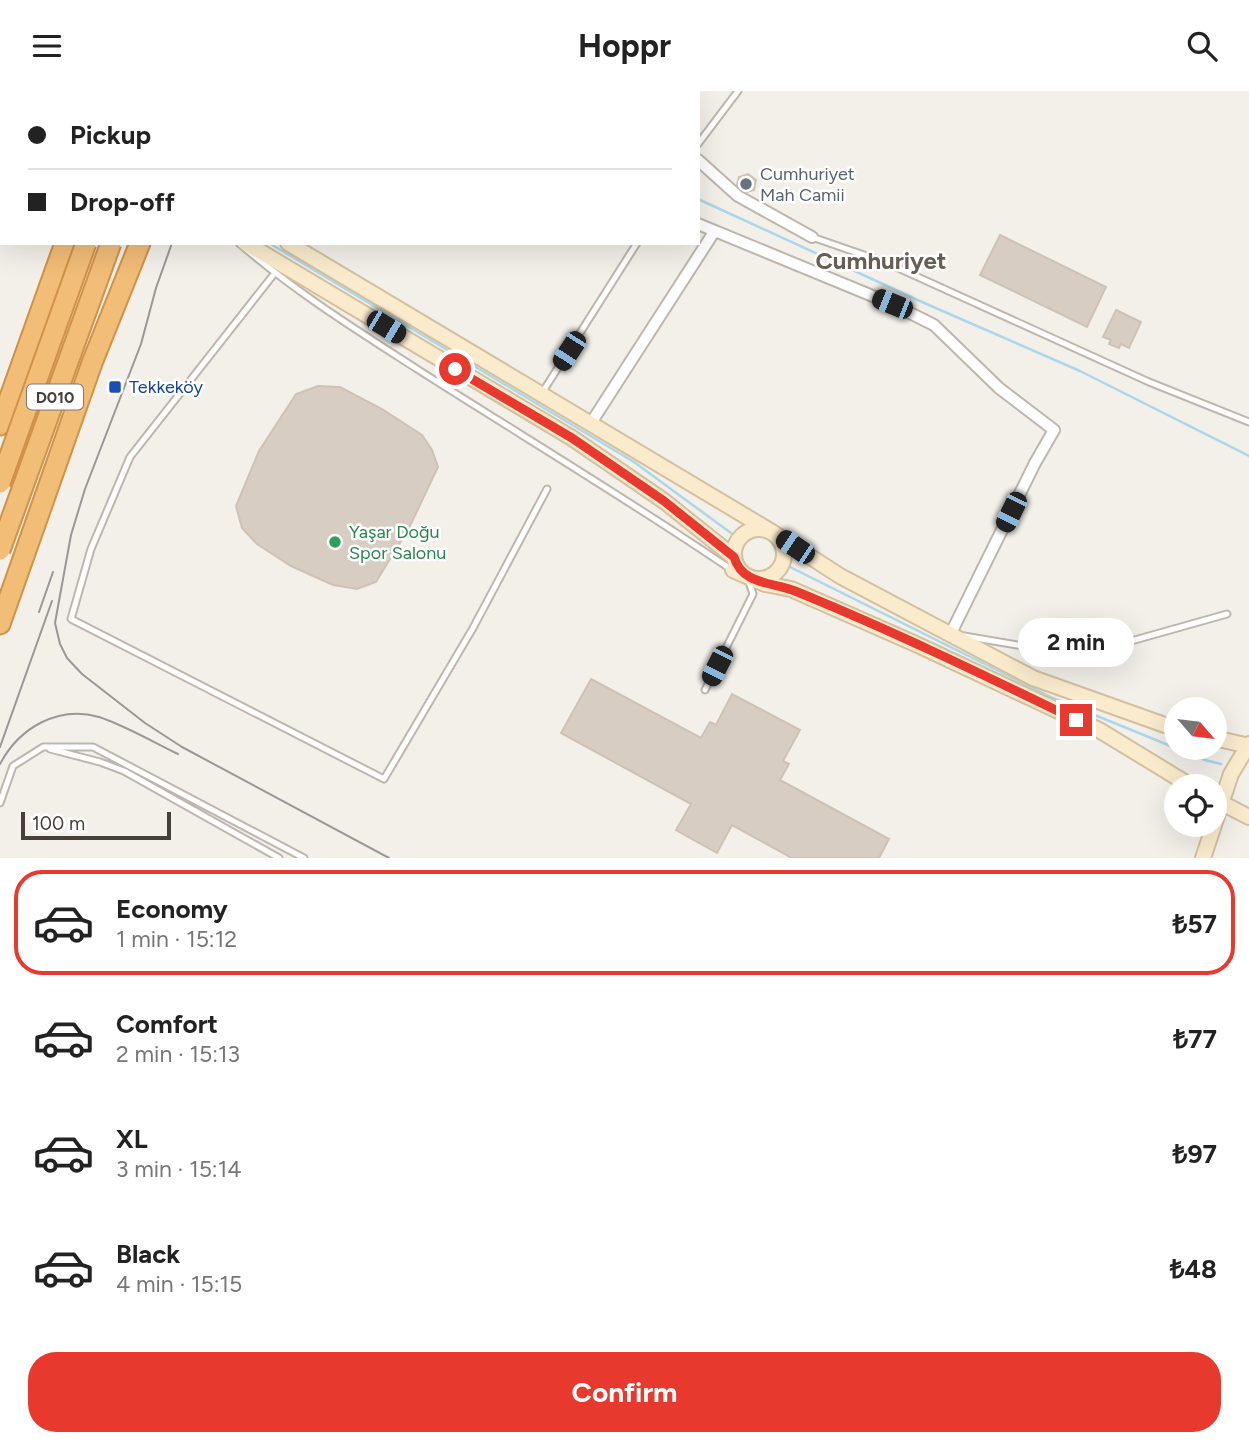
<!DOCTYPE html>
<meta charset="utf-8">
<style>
:root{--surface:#fff;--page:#f2f2f2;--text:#222;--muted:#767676;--line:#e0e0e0;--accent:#e7392e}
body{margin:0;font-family:Figtree,sans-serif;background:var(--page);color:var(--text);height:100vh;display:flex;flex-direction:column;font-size:26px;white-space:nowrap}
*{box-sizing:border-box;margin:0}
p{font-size:23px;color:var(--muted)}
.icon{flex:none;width:38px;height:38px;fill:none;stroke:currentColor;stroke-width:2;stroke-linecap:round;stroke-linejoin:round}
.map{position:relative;height:767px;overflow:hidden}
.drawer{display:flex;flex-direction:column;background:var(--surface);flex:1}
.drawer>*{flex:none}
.banner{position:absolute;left:0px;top:0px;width:700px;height:154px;box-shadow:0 7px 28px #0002;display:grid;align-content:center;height:154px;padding:0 28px;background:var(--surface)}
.needle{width:46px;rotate:118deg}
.tools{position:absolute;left:1164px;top:606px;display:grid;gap:14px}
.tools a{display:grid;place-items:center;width:63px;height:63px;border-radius:50%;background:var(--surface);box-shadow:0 7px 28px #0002;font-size:35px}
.scale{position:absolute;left:21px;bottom:18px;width:150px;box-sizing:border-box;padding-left:7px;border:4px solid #474039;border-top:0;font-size:19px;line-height:24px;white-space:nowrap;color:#474039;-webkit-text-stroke:5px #fff;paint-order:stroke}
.end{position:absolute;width:32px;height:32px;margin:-16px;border:9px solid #e7392e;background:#fff;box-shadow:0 0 0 4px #fff}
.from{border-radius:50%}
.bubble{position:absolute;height:49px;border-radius:24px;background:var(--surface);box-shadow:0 7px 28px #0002;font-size:23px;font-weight:700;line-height:49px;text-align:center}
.car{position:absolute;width:21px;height:42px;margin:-21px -10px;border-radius:9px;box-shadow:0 0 5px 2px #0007;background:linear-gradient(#222 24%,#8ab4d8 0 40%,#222 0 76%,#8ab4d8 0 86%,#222 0)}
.banner b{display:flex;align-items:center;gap:24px;height:66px;font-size:26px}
.banner b+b{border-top:2px solid var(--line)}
.banner i{width:18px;height:18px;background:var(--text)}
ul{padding:12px 0 0;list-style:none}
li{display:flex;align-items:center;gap:21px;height:105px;margin:0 14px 10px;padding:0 14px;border:4px solid transparent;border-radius:28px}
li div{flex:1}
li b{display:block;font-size:26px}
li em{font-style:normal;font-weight:700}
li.current{border-color:var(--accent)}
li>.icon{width:63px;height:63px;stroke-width:1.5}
.action{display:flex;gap:14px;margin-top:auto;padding:14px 28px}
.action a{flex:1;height:80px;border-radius:28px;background:var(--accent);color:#fff;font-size:28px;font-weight:700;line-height:80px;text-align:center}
header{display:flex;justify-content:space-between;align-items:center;height:91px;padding:0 28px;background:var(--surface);font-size:32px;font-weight:700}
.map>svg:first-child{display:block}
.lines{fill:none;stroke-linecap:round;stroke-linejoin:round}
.stream{stroke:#acd6ea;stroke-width:2.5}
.building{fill:#d7cdc3;stroke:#cec2b4;stroke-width:2}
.lane-casing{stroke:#beb6ad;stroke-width:9}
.street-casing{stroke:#beb6ad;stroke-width:14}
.secondary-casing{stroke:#d2c09f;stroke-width:18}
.highway-casing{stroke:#d09148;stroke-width:23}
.lane{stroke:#fff;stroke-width:5}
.street{stroke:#fff;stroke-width:10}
.secondary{stroke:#faebcd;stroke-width:14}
.highway{stroke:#f1bd77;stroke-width:19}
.tram{stroke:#989898;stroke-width:2}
.highway-bridge-casing{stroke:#d09148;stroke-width:23;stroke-linecap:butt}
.highway-bridge{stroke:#f1bd77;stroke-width:19}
.route{stroke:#e7392e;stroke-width:9}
.worship-dot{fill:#6b7280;stroke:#fff;stroke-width:2.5}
.transit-dot{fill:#1a4fb4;stroke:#fff;stroke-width:2.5}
.leisure-dot{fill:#2e9e5b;stroke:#fff;stroke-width:2.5}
.labels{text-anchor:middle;stroke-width:5;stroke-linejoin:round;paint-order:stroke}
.shield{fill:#fff;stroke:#7e7974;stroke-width:2}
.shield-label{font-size:16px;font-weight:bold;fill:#474039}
.worship-label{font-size:18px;fill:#5b616d;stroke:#fff;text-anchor:start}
.transit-label{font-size:18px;fill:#164399;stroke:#fff;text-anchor:start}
.leisure-label{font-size:18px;fill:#27864d;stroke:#fff;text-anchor:start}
.district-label{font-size:24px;font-weight:bold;fill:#685d51;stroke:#fff}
</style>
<header><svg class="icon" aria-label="menu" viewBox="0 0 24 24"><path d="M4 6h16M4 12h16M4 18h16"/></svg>Hoppr<svg class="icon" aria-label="search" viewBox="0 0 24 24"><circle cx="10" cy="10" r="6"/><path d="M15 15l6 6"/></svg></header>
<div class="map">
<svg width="1249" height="767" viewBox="0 0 1249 767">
<rect width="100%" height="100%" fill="#f3f0ea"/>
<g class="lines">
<!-- stream -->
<path class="stream" d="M467,0L471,2
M0,26H2
M698,108L922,211L1080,280L1249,365
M269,152L634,371L731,442
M788,475L1053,607L1205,669L1221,673"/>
</g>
<!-- building -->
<path class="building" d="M748,83L756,89L754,99L747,101L737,94L739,86Z
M1000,144L1106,196L1087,236L980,184Z
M1116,219L1141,231L1129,257L1121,253L1119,257L1109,253L1111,249L1103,246Z
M318,295L340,296L382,318L422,344L432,359L438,376L409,437L376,491L357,498L333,494L291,475L257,453L242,437L236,415L259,360L296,303Z
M591,588L701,647L710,631L716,634L732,603L800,639L783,670L789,673L780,689L889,748L879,767H792L732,734L717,762L676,739L691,713L561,642Z"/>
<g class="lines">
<defs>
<path id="lane" d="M698,53L738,0
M812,146L887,172L1149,291L1249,331
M239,152C294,200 355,238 417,278C522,345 629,409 732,479
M274,183L130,366L91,458L71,528L384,688L473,537L547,398
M542,302L637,152
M964,545L1059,561L1117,554L1227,523
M705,599L753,503L748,488
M50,658L100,671L124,680L279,767
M0,712L13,675L43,656H93L304,767"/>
<path id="street" d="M401,0L405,2
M565,0L569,2
M698,69L738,105L812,146
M698,133L892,213L934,234L999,297L1054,339L1035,372L951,542
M591,332L714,141"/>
<path id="secondary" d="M0,4H2
M0,46L2,47
M246,152L572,347L664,410L734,466
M288,152L772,441L840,485L1033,587L1176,638
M734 463a25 25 0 1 1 50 0a25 25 0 1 1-50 0Z
M733,479L765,493L791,498L918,554L1099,639L1191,695
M1214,647L1249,655
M1216,709L1249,726
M1203,767L1231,683L1249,653"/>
<path id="highway" d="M118,2V0
M165,2L166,0
M192,2L193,0
M0,334L65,152
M0,533L92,272L140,152"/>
</defs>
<!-- lane casing -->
<use href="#lane" class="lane-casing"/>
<!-- street casing -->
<use href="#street" class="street-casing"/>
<!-- secondary casing -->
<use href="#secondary" class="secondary-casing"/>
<!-- highway casing -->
<use href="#highway" class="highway-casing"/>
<!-- lane -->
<use href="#lane" class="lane"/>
<!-- street -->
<use href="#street" class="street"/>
<!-- secondary -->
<use href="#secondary" class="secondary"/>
<!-- highway -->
<use href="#highway" class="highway"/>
<!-- tram -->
<path class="tram" d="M218,2L219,0
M172,152L156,197L141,253L85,398L71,444L55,532L60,553L67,567L82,583L145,632L182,656L389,767
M39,521L53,481
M0,656L52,510
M0,673C19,637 58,614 99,626C124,634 153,651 178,663"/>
<defs>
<path id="highway-bridge" d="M140,2V0
M0,392L86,152
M0,459L111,152"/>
</defs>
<!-- highway-bridge casing -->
<use href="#highway-bridge" class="highway-bridge-casing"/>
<!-- highway-bridge -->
<use href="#highway-bridge" class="highway-bridge"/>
</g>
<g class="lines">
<!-- route -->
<path class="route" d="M455,278L572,347L664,410L734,466C742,494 773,491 795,500C891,539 984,584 1076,629"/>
</g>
<!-- markers -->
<circle class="worship-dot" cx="746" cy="93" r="7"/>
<rect class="transit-dot" x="108" y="289" width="14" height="14" rx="3.5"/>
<circle class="leisure-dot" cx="335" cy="451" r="7"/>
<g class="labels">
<!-- shield labels -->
<rect class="shield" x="27" y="293.5" width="56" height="25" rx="5"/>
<g class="shield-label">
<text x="55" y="312">D010</text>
</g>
<!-- worship labels -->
<g class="worship-label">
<text x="760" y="89">Cumhuriyet<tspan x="760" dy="21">Mah Camii</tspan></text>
</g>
<!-- transit labels -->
<g class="transit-label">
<text x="129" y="302">Tekkeköy</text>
</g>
<!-- leisure labels -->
<g class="leisure-label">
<text x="349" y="447">Yaşar Doğu<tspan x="349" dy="21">Spor Salonu</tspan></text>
</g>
<!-- district labels -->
<g class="district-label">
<text x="881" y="178">Cumhuriyet</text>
</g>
</g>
</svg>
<div class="tools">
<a><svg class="needle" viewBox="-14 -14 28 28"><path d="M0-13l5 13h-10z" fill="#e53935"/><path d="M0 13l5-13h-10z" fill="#767676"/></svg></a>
<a><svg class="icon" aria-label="locate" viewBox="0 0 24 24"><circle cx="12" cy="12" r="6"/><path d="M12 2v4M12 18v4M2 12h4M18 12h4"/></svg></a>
</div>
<div class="scale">100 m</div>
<i class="end from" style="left:455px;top:278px"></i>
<i class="end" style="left:1076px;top:629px"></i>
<div class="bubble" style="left:1018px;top:527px;width:116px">2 min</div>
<i class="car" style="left:892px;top:213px;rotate:292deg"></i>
<i class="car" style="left:386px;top:236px;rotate:121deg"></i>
<i class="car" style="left:569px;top:260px;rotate:213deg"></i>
<i class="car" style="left:1011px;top:421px;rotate:206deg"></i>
<i class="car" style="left:795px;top:456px;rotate:304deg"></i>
<i class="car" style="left:717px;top:575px;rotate:207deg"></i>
<div class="banner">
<b><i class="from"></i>Pickup</b>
<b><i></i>Drop-off</b>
</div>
</div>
<section class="drawer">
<ul>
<li class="current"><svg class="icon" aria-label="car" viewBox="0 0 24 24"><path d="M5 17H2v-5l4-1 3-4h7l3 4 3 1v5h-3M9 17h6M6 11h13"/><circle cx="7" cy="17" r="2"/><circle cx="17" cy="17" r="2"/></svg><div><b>Economy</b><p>1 min · 15:12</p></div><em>₺57</em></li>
<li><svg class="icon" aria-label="car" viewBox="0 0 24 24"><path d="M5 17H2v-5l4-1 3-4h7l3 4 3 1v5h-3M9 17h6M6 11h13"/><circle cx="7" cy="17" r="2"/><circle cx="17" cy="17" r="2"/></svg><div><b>Comfort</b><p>2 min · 15:13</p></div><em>₺77</em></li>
<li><svg class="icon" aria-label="car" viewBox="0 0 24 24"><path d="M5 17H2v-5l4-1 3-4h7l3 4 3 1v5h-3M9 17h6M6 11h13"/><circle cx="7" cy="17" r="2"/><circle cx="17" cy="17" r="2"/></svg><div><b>XL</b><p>3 min · 15:14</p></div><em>₺97</em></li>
<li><svg class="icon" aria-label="car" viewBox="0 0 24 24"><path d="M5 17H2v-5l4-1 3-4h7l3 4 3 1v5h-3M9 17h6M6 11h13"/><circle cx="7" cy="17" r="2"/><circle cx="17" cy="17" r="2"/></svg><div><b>Black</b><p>4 min · 15:15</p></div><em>₺48</em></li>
</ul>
<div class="action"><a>Confirm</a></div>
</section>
